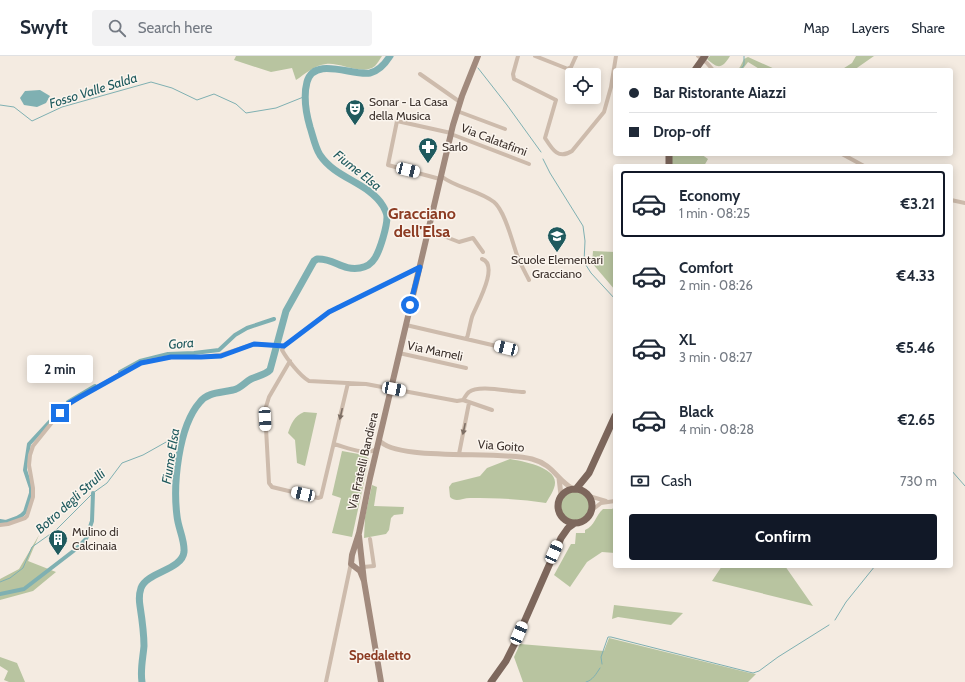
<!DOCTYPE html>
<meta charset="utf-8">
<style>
:root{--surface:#fff;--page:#f2f2f3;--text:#1f2937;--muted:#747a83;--line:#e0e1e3;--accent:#111827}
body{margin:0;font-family:Cabin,sans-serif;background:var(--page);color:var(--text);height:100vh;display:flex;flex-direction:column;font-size:15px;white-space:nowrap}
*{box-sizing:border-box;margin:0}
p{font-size:13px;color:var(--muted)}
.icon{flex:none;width:22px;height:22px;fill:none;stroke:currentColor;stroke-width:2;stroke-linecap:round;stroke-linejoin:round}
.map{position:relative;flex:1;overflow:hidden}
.panel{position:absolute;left:613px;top:108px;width:340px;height:404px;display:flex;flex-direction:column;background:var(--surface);border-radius:4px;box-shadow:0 2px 10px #0003}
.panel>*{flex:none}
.guide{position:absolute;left:613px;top:12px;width:340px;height:88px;border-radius:4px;box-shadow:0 2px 10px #0003;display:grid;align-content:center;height:88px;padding:0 16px;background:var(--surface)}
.tools{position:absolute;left:565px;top:12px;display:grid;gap:8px}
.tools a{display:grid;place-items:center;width:36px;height:36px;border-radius:4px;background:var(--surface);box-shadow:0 2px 10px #0003;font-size:20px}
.end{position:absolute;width:18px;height:18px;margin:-9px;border:5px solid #1a73e8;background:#fff;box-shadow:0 0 0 2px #fff}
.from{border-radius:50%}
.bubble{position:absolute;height:28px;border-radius:4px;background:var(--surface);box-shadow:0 2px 10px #0003;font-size:13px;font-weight:800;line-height:28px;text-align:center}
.car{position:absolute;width:12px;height:24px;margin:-12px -6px;border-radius:5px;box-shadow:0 0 3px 1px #0007;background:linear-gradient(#fff 24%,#345 0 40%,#fff 0 76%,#345 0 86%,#fff 0)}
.guide b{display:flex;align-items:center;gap:14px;height:38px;font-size:15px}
.guide b+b{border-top:1px solid var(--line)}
.guide i{width:10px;height:10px;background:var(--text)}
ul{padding:7px 0 0;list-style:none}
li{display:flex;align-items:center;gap:12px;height:66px;margin:0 8px 6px;padding:0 8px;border:2px solid transparent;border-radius:4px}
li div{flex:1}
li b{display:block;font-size:15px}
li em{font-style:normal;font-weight:800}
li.on{border-color:var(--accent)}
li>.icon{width:36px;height:36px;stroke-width:1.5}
.pay{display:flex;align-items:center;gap:10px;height:44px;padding:0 16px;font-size:15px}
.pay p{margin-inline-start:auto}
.cta{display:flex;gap:8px;margin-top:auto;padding:8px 16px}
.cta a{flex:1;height:46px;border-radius:4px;background:var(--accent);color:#fff;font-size:16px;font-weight:800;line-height:46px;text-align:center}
header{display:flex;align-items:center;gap:24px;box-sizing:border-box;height:56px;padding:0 20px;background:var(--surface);border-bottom:1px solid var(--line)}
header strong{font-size:19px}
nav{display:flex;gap:22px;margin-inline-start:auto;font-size:14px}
.search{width:280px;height:36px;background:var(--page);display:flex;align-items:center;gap:10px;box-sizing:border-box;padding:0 14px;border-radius:4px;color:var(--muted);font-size:15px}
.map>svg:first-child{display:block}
.green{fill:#b8c4a0}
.water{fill:#7fb0b2}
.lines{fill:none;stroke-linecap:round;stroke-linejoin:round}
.stream{stroke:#7fb0b2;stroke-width:1}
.canal{stroke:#7fb0b2;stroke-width:4}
.river{stroke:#7fb0b2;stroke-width:7}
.minor{stroke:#cdbbac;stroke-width:4}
.tertiary{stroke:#cdbbac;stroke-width:5}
.secondary{stroke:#a18a7d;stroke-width:6}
.primary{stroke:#7d675c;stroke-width:7}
.primary-bridge{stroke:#7d675c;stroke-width:7}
.oneway{fill:#7d6f65}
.route{stroke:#1a73e8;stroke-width:5}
.labels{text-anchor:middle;stroke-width:3;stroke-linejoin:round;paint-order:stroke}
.poi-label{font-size:12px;fill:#3b302b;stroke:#fbf5ee;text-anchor:start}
.street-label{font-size:12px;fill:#3b302b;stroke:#fbf5ee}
.water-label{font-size:13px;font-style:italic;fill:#1f5a5e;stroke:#fbf5ee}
.neighbourhood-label{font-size:13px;font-weight:bold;fill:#8c3b22;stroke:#fbf5ee}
.district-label{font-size:16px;font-weight:bold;fill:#8c3b22;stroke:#fbf5ee}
</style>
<header>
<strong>Swyft</strong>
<div class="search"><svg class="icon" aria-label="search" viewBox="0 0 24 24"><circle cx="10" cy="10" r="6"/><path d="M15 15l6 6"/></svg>Search here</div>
<nav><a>Map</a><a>Layers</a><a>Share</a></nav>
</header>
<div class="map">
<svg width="965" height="626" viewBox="0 0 965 626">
<rect width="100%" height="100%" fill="#f4ebe1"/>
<!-- green -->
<path class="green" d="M236,0H382C380,3 377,8 375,10C363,20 340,6 326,8C315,9 305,18 296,24L292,12L271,16L234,4Z
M710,0H730C722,13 718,13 707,3Z
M856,0H874L854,14H841L852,7Z
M748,1L777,14H761L748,6L742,14H737L740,11L744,3Z
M672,98H701L708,103L704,110H672Z
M593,195L615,196V234L592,207Z
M304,356L317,357L305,410L297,407L295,384L288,377C291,368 294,360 304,356Z
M342,395L364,399L369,403L352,481L332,477L341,442L332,439Z
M510,403C522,405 556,411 555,427C555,433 549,442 546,447C522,443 495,442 470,442C462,442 456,447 450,441L449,431L452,427L480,420L487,412Z
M372,429L377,431L374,450L404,451L403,458L394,459L391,462L389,474L386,478L364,482L365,461Z
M560 450a15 15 0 1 1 30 0a15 15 0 1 1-30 0Z
M615,451V497L602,496L587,506L570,531L554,519L571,488H575L576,477H585V474C595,470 595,460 603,453H612Z
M39,479L28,505L56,516L33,535L0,544V523L19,513Z
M722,510H785L813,550L712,525Z
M614,549L683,557L671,569L618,561L612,563Z
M609,582L750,617L756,618L748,626H523L514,601L520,588L604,595Z
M0,601L17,607L25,626H9L4,624L8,615L0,610Z"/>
<!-- water -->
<path class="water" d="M40,34L50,40L46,47L37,51L24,49L20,42L25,35Z"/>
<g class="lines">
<!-- stream -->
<path class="stream" d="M478,12L507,49L541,96
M740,14L744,9V0
M0,49L14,51L32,65L62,51L151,26L172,32L197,44L214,38L236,48L246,57L276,52L306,40
M543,103L550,117L583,170L585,185L584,206L591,217L615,243
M951,414L965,430
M0,526L10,522L23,512L32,491L56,474L93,437L107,427L122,407L143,399L184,376
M835,564L846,546L875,510
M602,608L601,601L608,581H611L753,617L759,615L778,601L829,569
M586,626C593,624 596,618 600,612"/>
<!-- canal -->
<path class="canal" d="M120,316L140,305L168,298L194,297L219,294L235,279L247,272L274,263
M68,346L95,330
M0,465L6,466L17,462L22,459L25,456L31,437V432L25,414L29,388L54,361
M0,538L24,533L76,493L86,483L92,465L93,437"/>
<!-- river -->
<path class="river" d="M142,626C140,614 143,602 144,590C144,577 142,563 140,550C139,544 139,538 141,532C147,516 182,514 184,496C185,484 178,472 177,460C173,429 178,371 200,346C208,336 221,337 233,334C240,333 245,326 251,323C257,320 265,319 270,314L286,255L314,205L317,203C334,202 342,215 360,212C366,211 372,207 375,202C380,194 387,171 387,161C387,157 385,154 383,150C368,126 336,123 320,99C315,91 313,80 310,71C306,57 303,41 307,26C314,0 352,20 370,17C379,15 385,8 390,0"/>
<!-- minor -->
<path class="minor" d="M518,0L513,18L514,23L556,44L545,82C552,93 558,104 572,95L604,56L611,31L616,0
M535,0L568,13L571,11L576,0
M698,0L707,7L713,14
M420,18L460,46
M457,55L505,73
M451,78L529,108
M842,98L864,110
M441,120C456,132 478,134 494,146C504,154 511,181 515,193C518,204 524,214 529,224
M440,123L388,109L397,65L451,77
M951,144L965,147
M428,174L459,186L473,182L483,196
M406,269L505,292
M467,282C469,275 470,268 472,261C476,250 500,209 482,203
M284,290L282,294C287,303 300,320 309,325L366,328L457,345L463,344L492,354
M284,290L329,256L420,211
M399,297L466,312
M290,305L269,341L265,354L269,427L272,431L318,442L321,441L348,327
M463,344C465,342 466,338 469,336C479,328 510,336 524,336
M334,388C346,391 365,400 377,393
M459,398L469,347
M589,440L606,445
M592,454L601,447L615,445
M0,469L8,468L25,462L27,460L33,441V432L29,409L30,399L33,390L62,354L80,341L134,310L147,305L171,301H201L221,299L254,288L284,290
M363,511L374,510L370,483
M326,626L351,507"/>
<!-- tertiary -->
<path class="tertiary" d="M379,384C396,406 500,394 532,403C554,409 555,422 573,433
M559,422L561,439"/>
<!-- secondary -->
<path class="secondary" d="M359,480L364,525L381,626
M364,525L360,515L351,508L352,499L359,477L370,422L453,69L462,40L478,0"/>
<!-- primary -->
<path class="primary" d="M669,98V110
M558 450a17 17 0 1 1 34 0a17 17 0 1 1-34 0Z
M576,433L589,417L615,360
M491,626L506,605L515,587L561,482L568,472L575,467"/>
<!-- primary-bridge -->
<path class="primary-bridge" d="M695,14L705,0"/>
</g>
<!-- one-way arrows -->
<defs><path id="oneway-solid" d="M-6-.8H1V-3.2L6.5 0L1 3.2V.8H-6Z"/></defs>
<g class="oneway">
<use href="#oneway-solid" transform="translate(341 358) rotate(103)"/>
<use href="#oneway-solid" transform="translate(464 373) rotate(102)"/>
</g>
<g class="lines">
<!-- route -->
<path class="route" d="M60,357L68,348L80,341L141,307L171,301H201L221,300L254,288L284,290L329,256L420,211L410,249"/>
</g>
<!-- icons -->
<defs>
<symbol id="theatre-pin" viewBox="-11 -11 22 30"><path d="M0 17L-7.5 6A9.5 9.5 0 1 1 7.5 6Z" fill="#1f5a5e" stroke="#fbf5ee"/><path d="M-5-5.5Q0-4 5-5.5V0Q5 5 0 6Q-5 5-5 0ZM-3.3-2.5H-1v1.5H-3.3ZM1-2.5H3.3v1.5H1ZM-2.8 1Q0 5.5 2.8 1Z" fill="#fff"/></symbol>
<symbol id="pharmacy-pin" viewBox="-11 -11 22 30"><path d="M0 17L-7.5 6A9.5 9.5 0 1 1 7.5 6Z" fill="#1f5a5e" stroke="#fbf5ee"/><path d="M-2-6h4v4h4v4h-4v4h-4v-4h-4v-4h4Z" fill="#fff"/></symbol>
<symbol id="school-pin" viewBox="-11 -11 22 30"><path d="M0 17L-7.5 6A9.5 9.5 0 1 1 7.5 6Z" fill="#1f5a5e" stroke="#fbf5ee"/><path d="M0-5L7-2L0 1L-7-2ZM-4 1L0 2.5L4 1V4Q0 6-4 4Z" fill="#fff"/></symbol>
<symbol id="building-pin" viewBox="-11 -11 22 30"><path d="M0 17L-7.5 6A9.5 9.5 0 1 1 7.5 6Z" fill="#1f5a5e" stroke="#fbf5ee"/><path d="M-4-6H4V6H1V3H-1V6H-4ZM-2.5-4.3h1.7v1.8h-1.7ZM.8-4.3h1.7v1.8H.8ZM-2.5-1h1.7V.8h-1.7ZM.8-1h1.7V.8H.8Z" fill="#fff"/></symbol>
</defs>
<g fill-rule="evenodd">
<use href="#theatre-pin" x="344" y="42" width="22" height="30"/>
<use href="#pharmacy-pin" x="417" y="80" width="22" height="30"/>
<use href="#school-pin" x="546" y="169" width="22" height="30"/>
<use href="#building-pin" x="47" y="472" width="22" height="30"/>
</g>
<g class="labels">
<!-- poi labels -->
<g class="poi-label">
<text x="369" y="50">Sonar - La Casa<tspan x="369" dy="14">della Musica</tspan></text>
<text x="442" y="95">Sarlo</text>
<text x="557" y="208" text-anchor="middle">Scuole Elementari<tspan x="557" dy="14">Gracciano</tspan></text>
<text x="72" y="480">Mulino di<tspan x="72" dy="14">Calcinaia</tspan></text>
</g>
<!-- street labels -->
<g class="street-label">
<text transform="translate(494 84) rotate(21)" y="4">Via Calatafimi</text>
<text transform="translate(435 295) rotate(12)" y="4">Via Mameli</text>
<text transform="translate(501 390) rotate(4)" y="4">Via Goito</text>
<text transform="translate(363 405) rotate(-77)" y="4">Via Fratelli Bandiera</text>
</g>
<!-- water labels -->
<g class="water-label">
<text transform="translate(93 34) rotate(-17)" y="5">Fosso Valle Salda</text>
<text transform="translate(358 114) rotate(38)" y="5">Fiume Elsa</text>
<text transform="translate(181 287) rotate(-5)" y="5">Gora</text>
<text transform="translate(170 400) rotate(-81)" y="5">Fiume Elsa</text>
<text transform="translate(70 445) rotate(-42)" y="5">Botro degli Strulli</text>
</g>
<!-- neighbourhood labels -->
<g class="neighbourhood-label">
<text x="380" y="604">Spedaletto</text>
</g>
<!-- district labels -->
<g class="district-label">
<text x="422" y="163">Gracciano<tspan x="422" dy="18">dell'Elsa</tspan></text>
</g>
</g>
</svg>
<div class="tools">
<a><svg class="icon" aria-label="locate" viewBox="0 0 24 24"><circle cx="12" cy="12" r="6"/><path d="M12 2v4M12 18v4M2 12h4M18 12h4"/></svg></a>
</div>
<i class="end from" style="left:410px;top:249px"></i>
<i class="end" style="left:60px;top:357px"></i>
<div class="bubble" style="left:27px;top:299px;width:66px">2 min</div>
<i class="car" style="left:408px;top:114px;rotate:104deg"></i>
<i class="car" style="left:506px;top:292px;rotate:284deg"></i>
<i class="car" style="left:394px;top:333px;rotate:101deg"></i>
<i class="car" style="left:265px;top:363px;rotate:177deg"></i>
<i class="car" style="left:303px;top:438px;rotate:283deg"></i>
<i class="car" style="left:554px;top:496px;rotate:24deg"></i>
<i class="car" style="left:519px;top:577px;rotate:23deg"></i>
<div class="guide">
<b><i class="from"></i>Bar Ristorante Aiazzi</b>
<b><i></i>Drop-off</b>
</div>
<section class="panel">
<ul>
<li class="on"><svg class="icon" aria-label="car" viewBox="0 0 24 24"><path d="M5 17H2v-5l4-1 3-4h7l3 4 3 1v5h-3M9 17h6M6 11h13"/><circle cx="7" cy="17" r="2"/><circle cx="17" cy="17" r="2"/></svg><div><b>Economy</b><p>1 min · 08:25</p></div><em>€3.21</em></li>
<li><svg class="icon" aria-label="car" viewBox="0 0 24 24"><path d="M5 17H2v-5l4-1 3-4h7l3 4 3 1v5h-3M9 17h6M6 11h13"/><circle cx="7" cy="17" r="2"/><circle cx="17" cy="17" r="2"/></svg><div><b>Comfort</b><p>2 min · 08:26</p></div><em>€4.33</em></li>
<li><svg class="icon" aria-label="car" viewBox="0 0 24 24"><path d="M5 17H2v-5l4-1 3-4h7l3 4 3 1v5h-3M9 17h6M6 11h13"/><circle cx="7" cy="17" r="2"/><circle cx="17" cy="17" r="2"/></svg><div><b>XL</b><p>3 min · 08:27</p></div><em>€5.46</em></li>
<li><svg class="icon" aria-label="car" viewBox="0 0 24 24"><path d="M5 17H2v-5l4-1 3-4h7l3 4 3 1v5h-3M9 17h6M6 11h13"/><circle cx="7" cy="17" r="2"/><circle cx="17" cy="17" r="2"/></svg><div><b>Black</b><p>4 min · 08:28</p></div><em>€2.65</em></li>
</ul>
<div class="pay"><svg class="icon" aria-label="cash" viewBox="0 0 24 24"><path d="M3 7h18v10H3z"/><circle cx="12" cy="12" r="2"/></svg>Cash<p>730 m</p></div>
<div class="cta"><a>Confirm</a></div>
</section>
</div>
